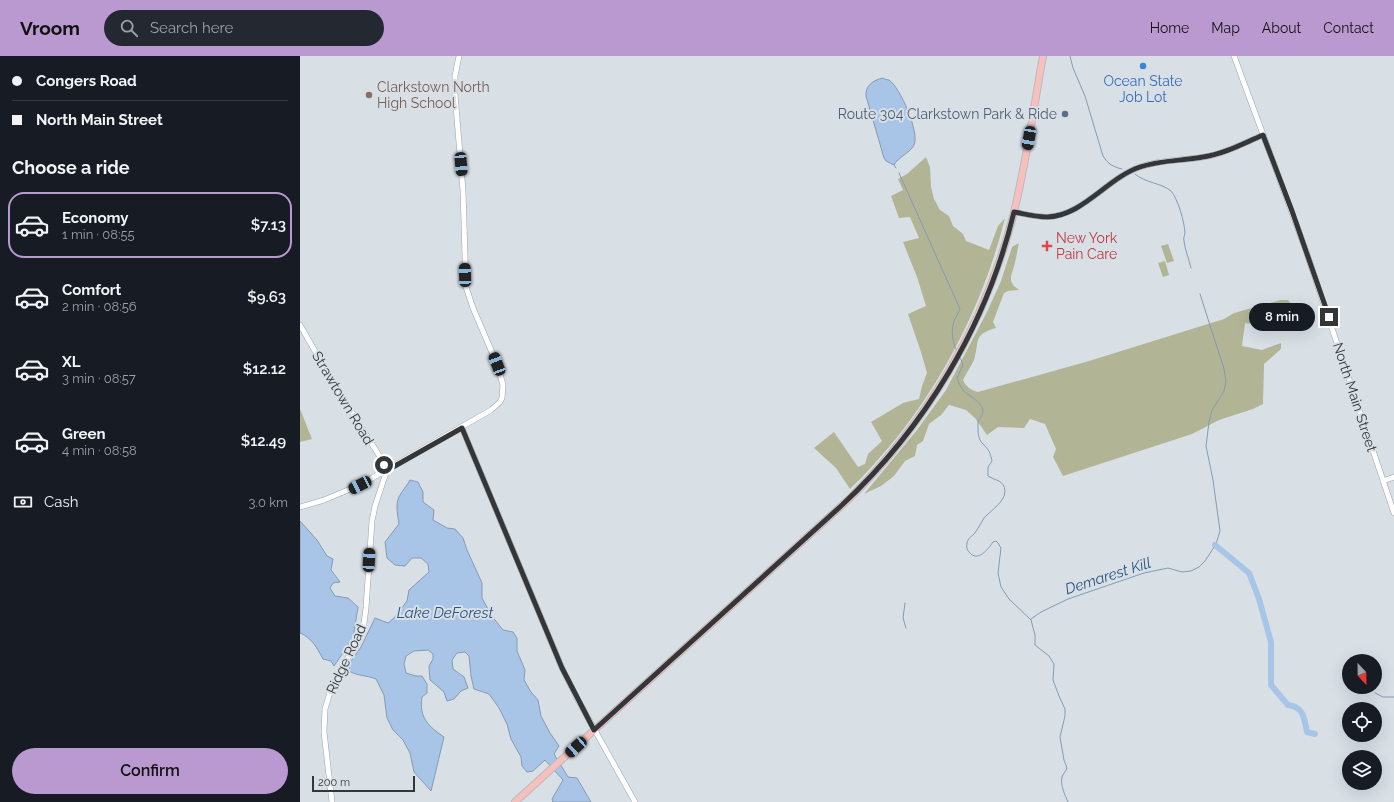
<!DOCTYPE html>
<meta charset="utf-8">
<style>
:root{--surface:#171b24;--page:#242831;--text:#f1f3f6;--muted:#9ea1a6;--line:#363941;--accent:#b999cf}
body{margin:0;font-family:Raleway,sans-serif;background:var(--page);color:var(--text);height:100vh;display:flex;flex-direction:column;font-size:15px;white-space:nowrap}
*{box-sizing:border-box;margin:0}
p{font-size:13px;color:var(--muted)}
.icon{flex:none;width:22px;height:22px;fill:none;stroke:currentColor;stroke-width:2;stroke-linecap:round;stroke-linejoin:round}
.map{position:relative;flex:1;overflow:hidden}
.panel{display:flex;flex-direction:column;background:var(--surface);width:300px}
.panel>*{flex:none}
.banner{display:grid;align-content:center;height:88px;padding:0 12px;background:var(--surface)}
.needle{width:26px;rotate:158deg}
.controls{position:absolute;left:1042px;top:598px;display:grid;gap:8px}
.controls a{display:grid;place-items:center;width:40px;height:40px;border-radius:50%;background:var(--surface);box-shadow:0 4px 16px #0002;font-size:20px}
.scale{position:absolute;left:12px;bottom:10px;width:103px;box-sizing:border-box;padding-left:4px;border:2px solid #34373a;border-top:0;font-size:11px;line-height:14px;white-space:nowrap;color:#34373a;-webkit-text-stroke:3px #d8e0e6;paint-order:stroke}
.end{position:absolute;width:18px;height:18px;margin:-9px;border:5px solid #34373a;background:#fff;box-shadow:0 0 0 2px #fff}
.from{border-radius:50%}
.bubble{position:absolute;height:28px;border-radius:14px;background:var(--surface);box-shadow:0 4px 16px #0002;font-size:13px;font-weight:600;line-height:28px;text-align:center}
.car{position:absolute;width:12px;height:24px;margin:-12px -6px;border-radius:5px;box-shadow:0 0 3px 1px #0007;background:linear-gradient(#222 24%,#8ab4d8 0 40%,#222 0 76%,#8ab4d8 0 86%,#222 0)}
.banner b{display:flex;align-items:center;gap:14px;height:38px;font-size:15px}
.banner b+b{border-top:1px solid var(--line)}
.banner i{width:10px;height:10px;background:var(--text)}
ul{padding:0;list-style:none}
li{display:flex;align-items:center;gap:12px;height:66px;margin:0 8px 6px;padding:0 4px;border:2px solid transparent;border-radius:16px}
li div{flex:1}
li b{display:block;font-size:15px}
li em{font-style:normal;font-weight:600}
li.on{border-color:var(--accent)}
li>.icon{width:36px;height:36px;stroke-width:1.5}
h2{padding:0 12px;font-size:18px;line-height:48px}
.pay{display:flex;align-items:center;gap:10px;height:44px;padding:0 12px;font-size:15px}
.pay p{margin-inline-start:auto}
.cta{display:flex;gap:8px;margin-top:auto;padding:8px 12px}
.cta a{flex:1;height:46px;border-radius:24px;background:var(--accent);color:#111;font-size:16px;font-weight:600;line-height:46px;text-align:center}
header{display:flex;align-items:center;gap:24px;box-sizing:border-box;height:56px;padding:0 20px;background:var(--accent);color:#111}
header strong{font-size:19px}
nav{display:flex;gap:22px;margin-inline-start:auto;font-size:14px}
.search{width:280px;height:36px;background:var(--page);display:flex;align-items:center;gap:10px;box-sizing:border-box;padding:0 14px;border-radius:22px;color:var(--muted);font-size:15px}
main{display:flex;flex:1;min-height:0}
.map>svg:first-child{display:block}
.green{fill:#b1b595}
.water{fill:#a8c5e7;stroke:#859ab3}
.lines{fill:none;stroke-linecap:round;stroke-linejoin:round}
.stream{stroke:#859ab3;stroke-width:1}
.river{stroke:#a8c5e7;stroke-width:6}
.tertiary-casing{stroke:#9ca3aa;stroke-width:6}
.primary-casing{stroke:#babbbc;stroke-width:8}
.tertiary{stroke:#fff;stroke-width:5}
.primary{stroke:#f7bfbe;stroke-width:6}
.route{stroke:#34373a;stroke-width:5}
.shop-dot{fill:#3f7fe0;stroke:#d8e0e6;stroke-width:1.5}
.education-dot{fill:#8d6e63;stroke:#d8e0e6;stroke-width:1.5}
.service-dot{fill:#5c6f8a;stroke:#d8e0e6;stroke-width:1.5}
.health-dot{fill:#e0444e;stroke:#d8e0e6;stroke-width:1.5}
.labels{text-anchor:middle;stroke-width:4;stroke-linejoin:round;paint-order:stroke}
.shop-label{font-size:14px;fill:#366cbe;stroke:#d8e0e6}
.education-label{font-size:14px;fill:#785e54;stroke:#d8e0e6;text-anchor:start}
.service-label{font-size:14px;fill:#4e5e75;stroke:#d8e0e6;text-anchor:end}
.health-label{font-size:14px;fill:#be3a42;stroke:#d8e0e6;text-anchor:start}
.street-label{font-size:14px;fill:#34373a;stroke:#d8e0e6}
.water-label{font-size:15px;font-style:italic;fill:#2a5380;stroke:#d8e0e6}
</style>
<header>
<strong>Vroom</strong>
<div class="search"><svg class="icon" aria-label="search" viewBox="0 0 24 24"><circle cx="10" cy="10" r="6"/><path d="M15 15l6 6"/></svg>Search here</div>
<nav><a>Home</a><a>Map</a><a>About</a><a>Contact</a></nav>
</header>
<main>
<section class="panel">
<div class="banner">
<b><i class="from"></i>Congers Road</b>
<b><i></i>North Main Street</b>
</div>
<h2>Choose a ride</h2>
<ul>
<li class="on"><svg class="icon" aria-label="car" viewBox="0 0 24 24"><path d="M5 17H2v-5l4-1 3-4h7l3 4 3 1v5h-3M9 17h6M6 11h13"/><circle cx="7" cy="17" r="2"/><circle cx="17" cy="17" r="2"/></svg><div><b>Economy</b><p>1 min · 08:55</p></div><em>$7.13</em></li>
<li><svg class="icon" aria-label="car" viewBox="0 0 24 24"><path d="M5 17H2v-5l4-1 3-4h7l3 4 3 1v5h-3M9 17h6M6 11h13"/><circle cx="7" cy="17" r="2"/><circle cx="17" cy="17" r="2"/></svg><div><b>Comfort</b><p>2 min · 08:56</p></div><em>$9.63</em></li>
<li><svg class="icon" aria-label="car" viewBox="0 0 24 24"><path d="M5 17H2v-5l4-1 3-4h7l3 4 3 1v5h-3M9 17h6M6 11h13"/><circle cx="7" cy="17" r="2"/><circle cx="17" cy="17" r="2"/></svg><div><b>XL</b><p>3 min · 08:57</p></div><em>$12.12</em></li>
<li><svg class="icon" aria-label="car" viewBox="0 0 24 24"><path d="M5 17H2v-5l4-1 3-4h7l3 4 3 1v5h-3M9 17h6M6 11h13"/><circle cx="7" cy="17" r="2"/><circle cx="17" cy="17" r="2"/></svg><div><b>Green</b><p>4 min · 08:58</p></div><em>$12.49</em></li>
</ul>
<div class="pay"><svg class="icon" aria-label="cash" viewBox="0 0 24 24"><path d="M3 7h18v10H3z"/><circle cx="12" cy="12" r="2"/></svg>Cash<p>3.0 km</p></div>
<div class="cta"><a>Confirm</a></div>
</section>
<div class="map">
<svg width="1094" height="746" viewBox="0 0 1094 746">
<rect width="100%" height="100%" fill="#d8e0e6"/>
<!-- green -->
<path class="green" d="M626,101L630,111L631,131L634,143L640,154L649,160L653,170L663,178L666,185L689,194L698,170L705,162C680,263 625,361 550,433L536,412L514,392L534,376L558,411L565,408L568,398L582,385L571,366L603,347L619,343L622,330L627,317L621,296L608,258L626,250L617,221L603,186L619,182L610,161L599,162L591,140L603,134L598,123L607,118Z
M719,187C717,194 717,200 715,206C713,218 705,225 719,234L708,235L704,237L693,266L696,272C672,279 680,285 674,304C671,311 666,317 663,324C666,331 671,334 678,336L789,305L924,263L934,257L981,244H988L992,249L997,260L966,270L945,267L942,290L962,294L981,287V293L964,308L963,348L953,353L919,364L892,378L763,420L753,401L756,393L745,368L730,363L724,372L698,371L687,379L675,362L666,354L649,349L641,359L629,368L623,385L617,389L615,400L605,405L594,420L581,430L564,438L617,374L646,334L687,256L701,225L712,191Z
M868,188L874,205L867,207L861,190Z
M865,205L869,219L863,221L858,207Z
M0,353L12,383L0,386Z"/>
<!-- water -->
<path class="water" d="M583,22C584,23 588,24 589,24C600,31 620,77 614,89C610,97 598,101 594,109L586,105L584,102L566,40C565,30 573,24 583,22Z
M110,424L118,426L123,436V446L134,454L133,464L147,472L155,473L163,482L167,494L182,527V542L191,559L203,574L213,576L217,582V595L225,614L224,624L231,636L238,644L241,660L250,677L259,690L254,698L268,721L277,722L291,746H253L252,743L263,724L245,704L233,715L227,716L222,710L221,701L211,683L207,668L199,652L189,638L174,633L171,620L169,600L165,596L157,597L152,604L153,613L164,621L168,632L161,635L154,643L147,645L144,636L130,624L129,610L133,603V598L128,594L114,595L106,600L104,608L106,617L116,620H122L127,628V637L122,641C119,662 128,670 144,681L131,735L114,716L110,697L103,684L93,674L87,662L84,639L76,623C66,619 57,620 49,615V608L61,591L75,562L88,567L95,561L107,545L109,534L129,516L128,508L121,502H112L105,510L95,509L87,502L85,486L99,468C98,460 95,449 99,441C101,436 107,430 110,424Z
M0,465L17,484L27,500L33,503L31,514L40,526L33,527L30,532L35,540L48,542L58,551L53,582L34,610L31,605L23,603C17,592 12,582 0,577Z"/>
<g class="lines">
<!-- stream -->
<path class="stream" d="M770,0L773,12L785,40L803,100C808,108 813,111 822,113
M594,109L596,112
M599,117L660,253C659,257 656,260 654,265C651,276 652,285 657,295
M835,118C845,127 862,127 871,135C878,143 884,165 885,176C885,179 883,182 884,185C885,194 889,203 891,212
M660,301L663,309L657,322C659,327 660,330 663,334C672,343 692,350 678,365C678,372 677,383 683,388C689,394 690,396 692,405L688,411V420C696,425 704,424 705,435C705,446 691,454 684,462C681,467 678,473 674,478C671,481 668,482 667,487C666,491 667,494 669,496C678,507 688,493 693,486L696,485L698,487L701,492L698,517L701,531L709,543L731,564
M605,547L603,562L606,572
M731,563L741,556L768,543L844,517L868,512L882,516L891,515L899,511L905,505L916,488L920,475L913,424L906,390L909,366L912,354L924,335L926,325L924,313L900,238
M731,564L735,579V589L749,600L754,608L753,624L759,640L765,653V660L760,681L764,704L767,712C766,715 763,718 762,721C760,729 765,739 768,746
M1075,637L1083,641H1094"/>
<!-- river -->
<path class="river" d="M915,489L949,517L959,543L971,586V629L988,649C1004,651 1004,662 1007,676L1015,678"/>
<defs>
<path id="tertiary" d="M934,0L1005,192L1094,457
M714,156C725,158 736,161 747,161C783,160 807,122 840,111C862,103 886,105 909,100C928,96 946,86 963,79
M0,269L31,323L82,404L85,411L86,417L75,450L72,465L66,552L64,567L57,585L31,633L25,653L24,676L32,746
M162,372L262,612L278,644L335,746
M1083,425L1094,421
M0,451L24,444L60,429L191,354L200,346L202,342L203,329L197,308L173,252L166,231L163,135L155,38V20L159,0"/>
<path id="primary" d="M215,746L549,443C627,366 684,270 712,164C726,110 733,55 743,0"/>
</defs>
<!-- tertiary casing -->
<use href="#tertiary" class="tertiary-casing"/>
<!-- primary casing -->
<use href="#primary" class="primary-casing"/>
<!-- tertiary -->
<use href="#tertiary" class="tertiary"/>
<!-- primary -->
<use href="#primary" class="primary"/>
</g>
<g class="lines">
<!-- route -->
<path class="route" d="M84,409L86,415L162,372L262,612L294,674L541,450C625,372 687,269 714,156C725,158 736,161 747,161C783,160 807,122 840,111C860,104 882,105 903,101C924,98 944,87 963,79L992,155L1029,261"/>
</g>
<!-- markers -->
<circle class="shop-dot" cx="843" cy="10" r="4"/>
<circle class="education-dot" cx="69" cy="39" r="4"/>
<circle class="service-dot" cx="765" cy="58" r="4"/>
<path class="health-dot" d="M745 184h4v4h4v4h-4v4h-4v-4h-4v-4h4z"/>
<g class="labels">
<!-- shop labels -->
<g class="shop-label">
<text x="843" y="30">Ocean State<tspan x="843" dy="16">Job Lot</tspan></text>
</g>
<!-- education labels -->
<g class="education-label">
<text x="77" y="36">Clarkstown North<tspan x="77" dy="16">High School</tspan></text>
</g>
<!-- service labels -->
<g class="service-label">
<text x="757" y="63">Route 304 Clarkstown Park &amp; Ride</text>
</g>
<!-- health labels -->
<g class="health-label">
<text x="756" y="187">New York<tspan x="756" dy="16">Pain Care</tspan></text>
</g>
<!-- street labels -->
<g class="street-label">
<text transform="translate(1055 341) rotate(72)" y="5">North Main Street</text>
<text transform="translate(43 342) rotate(59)" y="5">Strawtown Road</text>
<text transform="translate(46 603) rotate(-65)" y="5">Ridge Road</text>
</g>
<!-- water labels -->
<g class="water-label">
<text transform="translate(808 520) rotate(-18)" y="5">Demarest Kill</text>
<text x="145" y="562">Lake DeForest</text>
</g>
</g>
</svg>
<div class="controls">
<a><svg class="needle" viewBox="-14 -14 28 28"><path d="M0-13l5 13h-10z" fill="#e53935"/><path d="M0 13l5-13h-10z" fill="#9ea1a6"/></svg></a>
<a><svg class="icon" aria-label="locate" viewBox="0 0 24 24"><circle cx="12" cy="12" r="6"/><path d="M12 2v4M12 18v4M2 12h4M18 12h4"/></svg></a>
<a><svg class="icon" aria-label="layers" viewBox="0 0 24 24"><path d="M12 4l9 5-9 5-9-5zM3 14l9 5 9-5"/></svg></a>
</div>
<div class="scale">200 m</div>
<i class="end from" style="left:84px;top:409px"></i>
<i class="end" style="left:1029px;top:261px"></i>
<div class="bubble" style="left:949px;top:247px;width:66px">8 min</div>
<i class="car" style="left:729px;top:82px;rotate:190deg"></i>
<i class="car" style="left:161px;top:108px;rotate:175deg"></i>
<i class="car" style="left:165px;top:219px;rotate:358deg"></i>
<i class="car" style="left:197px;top:308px;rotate:339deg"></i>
<i class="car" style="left:60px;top:429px;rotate:244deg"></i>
<i class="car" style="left:69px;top:504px;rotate:3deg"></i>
<i class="car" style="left:276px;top:691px;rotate:228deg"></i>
</div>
</main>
